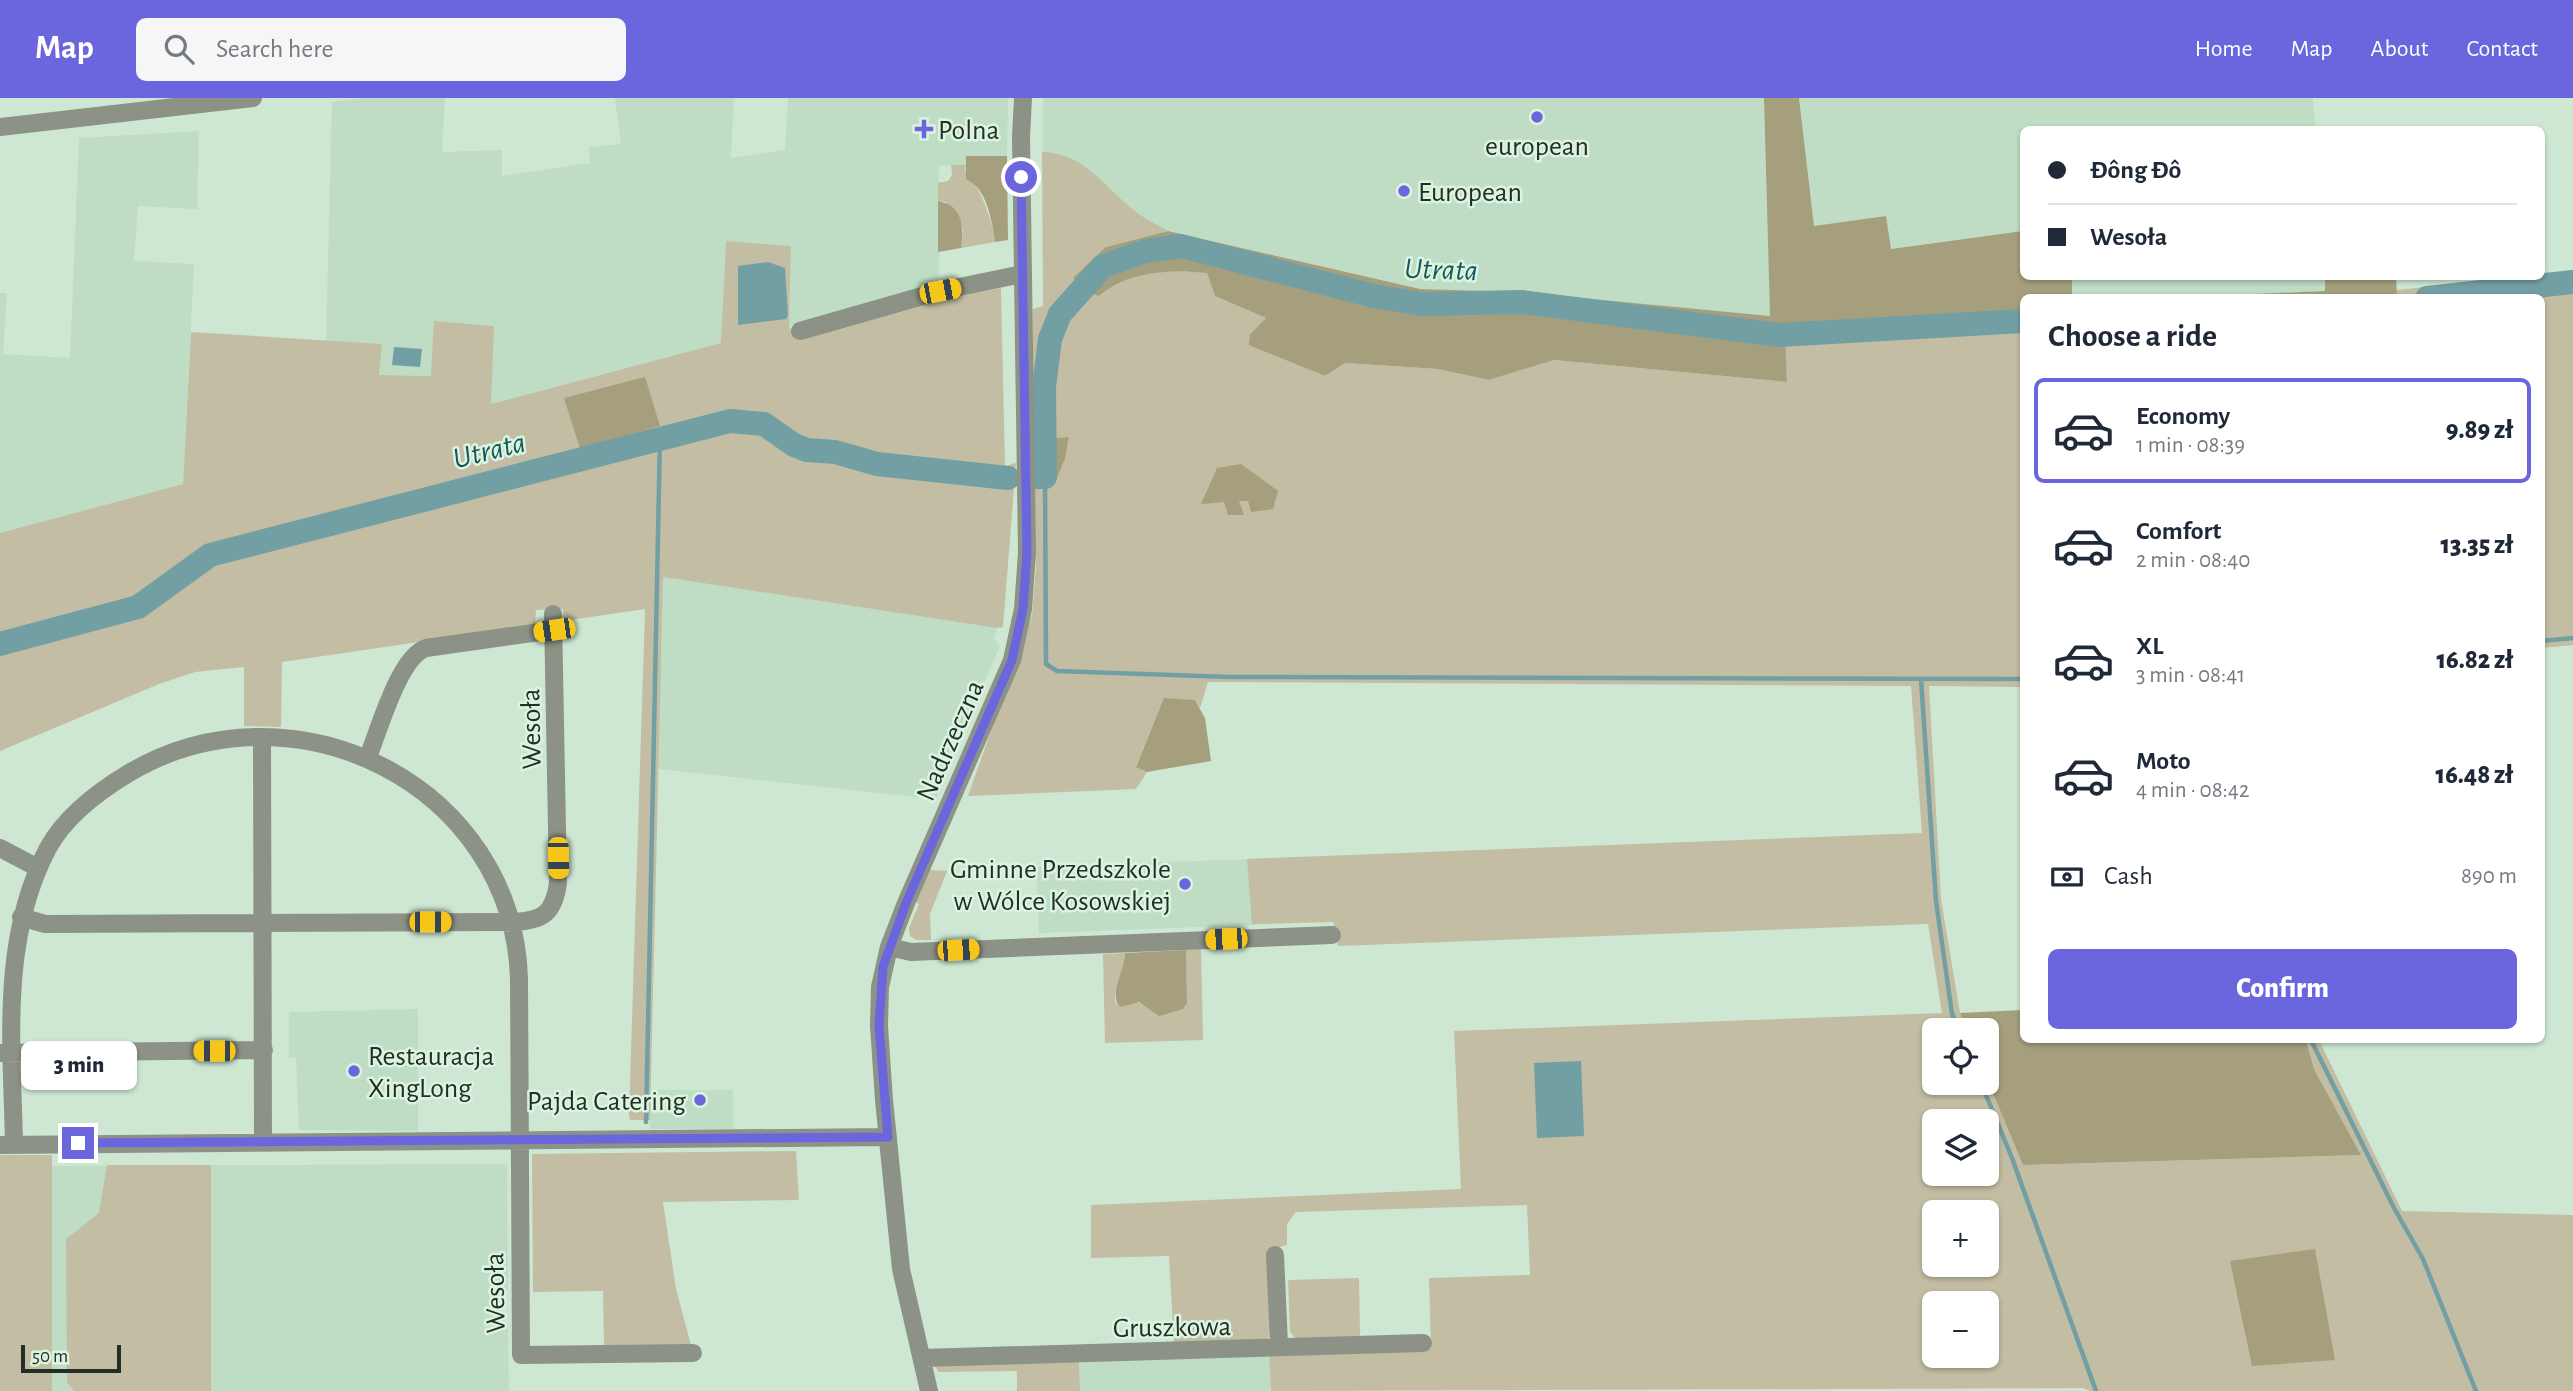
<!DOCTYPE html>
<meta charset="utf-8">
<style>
:root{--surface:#fff;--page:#f6f6f7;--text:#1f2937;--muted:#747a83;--line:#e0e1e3;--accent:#6b65de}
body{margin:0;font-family:"Alegreya Sans",sans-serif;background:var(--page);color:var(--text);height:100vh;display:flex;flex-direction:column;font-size:26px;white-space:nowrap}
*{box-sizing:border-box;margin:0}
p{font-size:23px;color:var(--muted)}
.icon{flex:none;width:38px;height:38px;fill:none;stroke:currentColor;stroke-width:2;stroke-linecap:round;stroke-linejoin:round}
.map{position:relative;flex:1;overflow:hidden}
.details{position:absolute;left:2020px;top:196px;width:525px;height:749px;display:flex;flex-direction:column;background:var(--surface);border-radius:10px;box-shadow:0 2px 5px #0004}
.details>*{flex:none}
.hud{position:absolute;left:2020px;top:28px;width:525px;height:154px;border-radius:10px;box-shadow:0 2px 5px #0004;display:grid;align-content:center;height:154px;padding:0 28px;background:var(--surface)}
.buttons{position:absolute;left:1922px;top:920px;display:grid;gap:14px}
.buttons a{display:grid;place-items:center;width:77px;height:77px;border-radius:10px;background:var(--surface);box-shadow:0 2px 5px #0004;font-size:35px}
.scale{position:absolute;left:21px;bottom:18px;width:100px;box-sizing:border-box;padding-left:7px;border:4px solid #252e26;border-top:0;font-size:19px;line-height:24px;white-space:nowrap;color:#252e26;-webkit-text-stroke:5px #dbf4e0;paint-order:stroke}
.end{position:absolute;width:32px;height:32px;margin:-16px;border:9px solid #6b65de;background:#fff;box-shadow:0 0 0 4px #fff}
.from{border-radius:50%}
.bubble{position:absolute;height:49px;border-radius:10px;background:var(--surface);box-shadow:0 2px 5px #0004;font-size:23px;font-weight:800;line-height:49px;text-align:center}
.car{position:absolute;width:21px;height:42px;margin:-21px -10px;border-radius:9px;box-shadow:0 0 5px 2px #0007;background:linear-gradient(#f5c518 24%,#345 0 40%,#f5c518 0 76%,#345 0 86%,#f5c518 0)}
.hud b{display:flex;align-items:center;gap:24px;height:66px;font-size:26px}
.hud b+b{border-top:2px solid var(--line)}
.hud i{width:18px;height:18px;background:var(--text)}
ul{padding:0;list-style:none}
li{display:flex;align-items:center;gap:21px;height:105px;margin:0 14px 10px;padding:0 14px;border:4px solid transparent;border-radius:10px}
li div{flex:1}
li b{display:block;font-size:26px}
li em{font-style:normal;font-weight:800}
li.current{border-color:var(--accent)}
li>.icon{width:63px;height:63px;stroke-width:1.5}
h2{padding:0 28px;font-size:32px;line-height:84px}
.pay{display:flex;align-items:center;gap:18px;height:77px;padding:0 28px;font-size:26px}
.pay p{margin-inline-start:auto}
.cta{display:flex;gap:14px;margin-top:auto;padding:14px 28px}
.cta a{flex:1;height:80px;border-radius:10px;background:var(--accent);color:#fff;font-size:28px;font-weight:800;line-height:80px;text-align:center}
header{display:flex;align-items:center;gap:42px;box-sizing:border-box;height:98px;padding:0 35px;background:var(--accent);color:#fff}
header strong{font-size:33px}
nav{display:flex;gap:38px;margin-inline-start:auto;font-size:24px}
.search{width:490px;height:63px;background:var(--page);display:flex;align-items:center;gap:18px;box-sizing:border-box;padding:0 24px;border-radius:10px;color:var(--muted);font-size:26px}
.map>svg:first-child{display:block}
.built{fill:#beddc4}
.green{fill:#c2bda3;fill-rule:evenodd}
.forest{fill:#a59f7d}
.water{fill:#729fa3}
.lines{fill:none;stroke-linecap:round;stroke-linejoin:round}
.stream{stroke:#729fa3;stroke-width:4.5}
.river{stroke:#729fa3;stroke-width:24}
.minor{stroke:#8d9287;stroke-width:18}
.route{stroke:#6b65de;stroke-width:9}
.poi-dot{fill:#6b65de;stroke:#dbf4e0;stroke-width:2.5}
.labels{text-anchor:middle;stroke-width:5;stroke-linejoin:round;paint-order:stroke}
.poi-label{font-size:28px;fill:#252e26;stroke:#dbf4e0;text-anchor:start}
.street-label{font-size:28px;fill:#252e26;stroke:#dbf4e0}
.water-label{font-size:30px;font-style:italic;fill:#16565c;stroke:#dbf4e0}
</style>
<header>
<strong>Map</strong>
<div class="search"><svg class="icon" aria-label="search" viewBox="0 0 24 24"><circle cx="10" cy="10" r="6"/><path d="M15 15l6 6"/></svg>Search here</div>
<nav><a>Home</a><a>Map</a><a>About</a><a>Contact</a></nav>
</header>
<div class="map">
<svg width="2573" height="1293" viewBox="0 0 2573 1293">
<rect width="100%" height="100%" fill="#cee7d3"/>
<!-- built -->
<path class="built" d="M365,0H445L442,54L502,52V78L590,65L589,49L621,46L615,0H734L731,60L785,52L788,0H1008L1007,58H966V67L939,68V189L789,228L791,148L726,143L722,245L490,306L493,228L431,278L379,277L382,246L326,243L332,4Z
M1043,0H1764L1770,218L1518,194L1420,191L1168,133L1043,208Z
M1799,0H2313L2315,31L2023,32V133L1890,151L1885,118L1814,128Z
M199,33L197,111L138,108L134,163L194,166L183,386L0,435V195H7L3,256L70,260L79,40Z
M2072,179H2325V193L2186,199H2072Z
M663,479L997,530L994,541L1000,548L948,670H940L936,679L934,684L940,692L936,701L658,671Z
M1333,758V824L1039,835L1036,769Z
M418,911V1033L299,1032L296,960H289V914Z
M651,992H733V1031H650Z
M507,1066L508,1192L500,1203V1219L508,1227L509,1293H52V1068Z
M1264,1257L1270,1262L1271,1293H1080L1079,1262Z"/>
<!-- green -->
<path class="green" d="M1042,54C1083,55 1102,86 1131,110C1142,120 1156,126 1168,133L1106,149L1099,198C1128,172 1170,171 1207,175L1215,198L1266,220L1250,236L1278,258L1325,278L1345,265L1438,271L1489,282L1554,262L1787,284L1784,243L2023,231V589L1929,588L1941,801L1960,915L1967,933H1934V985H1986V979L2023,1067L2361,1057L2314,971L2306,942H2319L2402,1113L2573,1117V1293H2090L2083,1290L1271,1293L1269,1253L1431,1250L1429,1180L1530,1177L1527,1107L1296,1114L1287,1126V1147L1268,1152L1269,1239L1264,1245L1174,1247L1169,1158L1091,1160V1107L1461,1091L1454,933L1942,915L1928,826L1338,848L1333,824L1252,826L1247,761L1922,735L1911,588L1208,584L1200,610L1195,602L1164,601L1136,668L1147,674L1136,691L968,698L1032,517L1036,469L1033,385H1055L1065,361L1069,339L1032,341L1033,211L1043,208ZM1934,1024H1986V1076H1934ZM1934,1115H1986V1167H1934ZM1934,1206H1986V1258H1934Z
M951,67H966L965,72C982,94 991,117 995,144L961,150L963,132L946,104L938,103V85L948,83L952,77Z
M726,143L791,148L789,228L795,240L939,201L1001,190L1005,368L1016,365L1003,529L997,530L663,479L650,1022H630L629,1017L645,511L563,523V511L536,512L535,527L282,564L281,629L244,628V569L195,574L159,586L0,653V435L183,386L191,234L382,246L379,277L431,278L434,223L494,228L491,306L721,245ZM644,279L659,328L616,341L595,353Z
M2573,174V547L2541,550V200L2397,199L2396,192Z
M927,772L947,773L930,816L931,842H916L910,838L909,830L919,806L913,803Z
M1201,851L1203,942L1105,945L1103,856L1125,855C1124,872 1114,886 1115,904L1120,909L1134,903L1146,908L1187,904L1186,852Z
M796,1053L799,1102L663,1104L676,1191L691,1247L604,1248L603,1193L533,1194L532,1056Z
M0,1057H52V1293H0Z
M107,1067H211V1293H74L67,1284L66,1141L99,1115Z
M1359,1180L1360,1239L1296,1241L1290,1234L1288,1182Z
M1079,1262L1080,1293H1017V1273L939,1274L932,1265Z"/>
<!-- forest -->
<path class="forest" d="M1764,0H1799L1814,128L1886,118L1891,151L2023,133V178L2072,179V199L2023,200V231L1785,243L1787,284L1554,262L1489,282L1438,271L1345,265L1325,278L1249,247L1250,236L1266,220L1215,198L1207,175C1170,171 1127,173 1099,198L1090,195L1073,180L1106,149L1168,133L1420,191L1518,194L1770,218Z
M966,58H1007L1008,142L995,144C992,123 987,90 966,81Z
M938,103C963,107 964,130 961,150L938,154Z
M2325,179H2396L2397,199H2186L2325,193Z
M645,279L660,328L616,341L582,357L564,300Z
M1069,339L1065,361L1055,385H1033L1032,341Z
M1241,366L1278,393L1273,411L1251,414L1248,403H1239L1244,417H1228L1224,404L1201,406L1217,370Z
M1164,600L1195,602L1205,620L1211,663L1147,674L1136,669Z
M1186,852L1187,905L1183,911L1159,918L1139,904L1120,909C1108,896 1124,875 1125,855Z
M2023,912V942H2306L2314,971L2361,1057L2023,1067L1986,979V933H1967L1960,915Z
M2315,1151L2335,1262L2252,1268L2230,1163Z"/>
<!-- water -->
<path class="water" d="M768,164L785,170L788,217L786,221L738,227V168Z
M394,249L422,251L420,269L392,267Z
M1581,963L1584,1038L1537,1040L1534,965Z"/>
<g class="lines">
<!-- stream -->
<path class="stream" d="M1045,379L1046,566L1057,573L1230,579L2023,581
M2541,543L2573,540
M1921,581L1936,803L1952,916L1960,933
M2311,942L2394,1110L2423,1161L2476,1293
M1981,985L2012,1060L2096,1293
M646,1024L660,339"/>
<!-- river -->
<path class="river" d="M2427,200L2573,184
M1036,379H1045L1044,289L1050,241L1060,216L1103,168L1146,153L1181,148L1374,198L1422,206L1522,204L1779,237L2023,223
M0,546L138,509L210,457L730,323L764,326L794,347L807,352L835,354L877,366L1008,380"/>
<!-- minor -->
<path class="minor" d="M0,29L253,0
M800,233L940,193L1022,176
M262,641L263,1043
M368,659C379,632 399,559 426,550L554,532
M0,750L38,770
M21,819L45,826L513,824C543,823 554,815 558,785L553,516
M889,849L911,854L1332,837
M0,955L264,952
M14,1046C12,947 0,841 48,750C65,719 99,693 129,675C293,578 514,687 519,882L521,1257L693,1255
M0,1047L888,1039
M1275,1157L1279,1247
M922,1260L1423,1245
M929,1293L901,1171L884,1002L879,928L880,889L889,849L906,805L1012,562L1023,511L1027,455L1021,39L1023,0"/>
</g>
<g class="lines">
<!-- route -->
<path class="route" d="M78,1045L888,1039L879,928L883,869L906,805L1012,562L1023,511L1027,455L1021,79"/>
</g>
<!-- markers -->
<g class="poi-dot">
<circle cx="1537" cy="19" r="7"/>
<path d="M920.5 20.5h7v7h7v7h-7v7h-7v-7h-7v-7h7z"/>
<circle cx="1404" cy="93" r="7"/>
<circle cx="1185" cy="786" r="7"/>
<circle cx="354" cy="973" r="7"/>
<circle cx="700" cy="1002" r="7"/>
</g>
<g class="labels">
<!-- poi labels -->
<g class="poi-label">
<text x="938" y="41">Polna</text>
<text x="1537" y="57" text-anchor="middle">european</text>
<text x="1418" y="103">European</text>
<text x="1171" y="780" text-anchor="end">Gminne Przedszkole<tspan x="1171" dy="32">w Wólce Kosowskiej</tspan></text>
<text x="368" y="967">Restauracja<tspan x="368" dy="32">XingLong</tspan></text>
<text x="686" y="1012" text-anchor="end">Pajda Catering</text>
</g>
<!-- street labels -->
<g class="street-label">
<text transform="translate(530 631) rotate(-91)" y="10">Wesoła</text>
<text transform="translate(949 642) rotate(-66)" y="10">Nadrzeczna</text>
<text transform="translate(494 1195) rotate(-91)" y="10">Wesoła</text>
<text transform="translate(1172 1228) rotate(-1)" y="10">Gruszkowa</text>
</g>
<!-- water labels -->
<g class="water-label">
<text transform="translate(1441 171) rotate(2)" y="10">Utrata</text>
<text transform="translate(489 352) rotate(-14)" y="10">Utrata</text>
</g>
</g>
</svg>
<div class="buttons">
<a><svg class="icon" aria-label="locate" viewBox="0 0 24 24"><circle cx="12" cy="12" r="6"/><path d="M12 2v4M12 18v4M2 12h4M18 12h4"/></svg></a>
<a><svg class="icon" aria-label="layers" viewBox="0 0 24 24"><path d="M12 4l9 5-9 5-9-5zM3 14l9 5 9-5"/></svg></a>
<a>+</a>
<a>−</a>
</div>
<div class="scale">50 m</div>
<i class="end from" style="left:1021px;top:79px"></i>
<i class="end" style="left:78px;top:1045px"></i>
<div class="bubble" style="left:21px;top:943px;width:116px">3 min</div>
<i class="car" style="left:940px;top:193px;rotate:79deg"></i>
<i class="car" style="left:554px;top:532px;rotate:262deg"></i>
<i class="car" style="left:558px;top:760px;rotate:179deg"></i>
<i class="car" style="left:430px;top:824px;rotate:90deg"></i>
<i class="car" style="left:1226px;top:841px;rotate:268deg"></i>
<i class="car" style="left:958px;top:852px;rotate:87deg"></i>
<i class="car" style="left:214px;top:953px;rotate:270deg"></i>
<div class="hud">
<b><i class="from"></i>Đông Đô</b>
<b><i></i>Wesoła</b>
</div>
<section class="details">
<h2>Choose a ride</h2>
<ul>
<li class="current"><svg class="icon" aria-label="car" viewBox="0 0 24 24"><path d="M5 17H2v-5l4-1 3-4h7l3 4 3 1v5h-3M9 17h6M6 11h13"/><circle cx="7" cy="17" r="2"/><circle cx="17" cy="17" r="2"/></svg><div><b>Economy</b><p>1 min · 08:39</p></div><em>9.89 zł</em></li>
<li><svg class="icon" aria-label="car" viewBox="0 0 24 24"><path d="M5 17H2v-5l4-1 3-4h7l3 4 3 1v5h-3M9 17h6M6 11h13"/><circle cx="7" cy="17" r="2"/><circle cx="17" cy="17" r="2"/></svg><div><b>Comfort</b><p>2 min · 08:40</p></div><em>13.35 zł</em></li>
<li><svg class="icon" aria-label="car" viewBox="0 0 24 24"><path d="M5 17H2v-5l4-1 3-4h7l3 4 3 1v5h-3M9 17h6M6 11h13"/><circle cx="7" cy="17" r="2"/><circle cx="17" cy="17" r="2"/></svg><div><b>XL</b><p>3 min · 08:41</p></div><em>16.82 zł</em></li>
<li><svg class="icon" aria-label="car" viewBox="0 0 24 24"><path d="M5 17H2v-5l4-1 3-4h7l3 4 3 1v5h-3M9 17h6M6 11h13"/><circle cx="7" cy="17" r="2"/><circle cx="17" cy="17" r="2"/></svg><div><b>Moto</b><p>4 min · 08:42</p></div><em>16.48 zł</em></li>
</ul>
<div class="pay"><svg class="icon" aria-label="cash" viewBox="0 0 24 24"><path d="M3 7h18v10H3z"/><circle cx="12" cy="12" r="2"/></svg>Cash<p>890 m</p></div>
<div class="cta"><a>Confirm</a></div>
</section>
</div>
